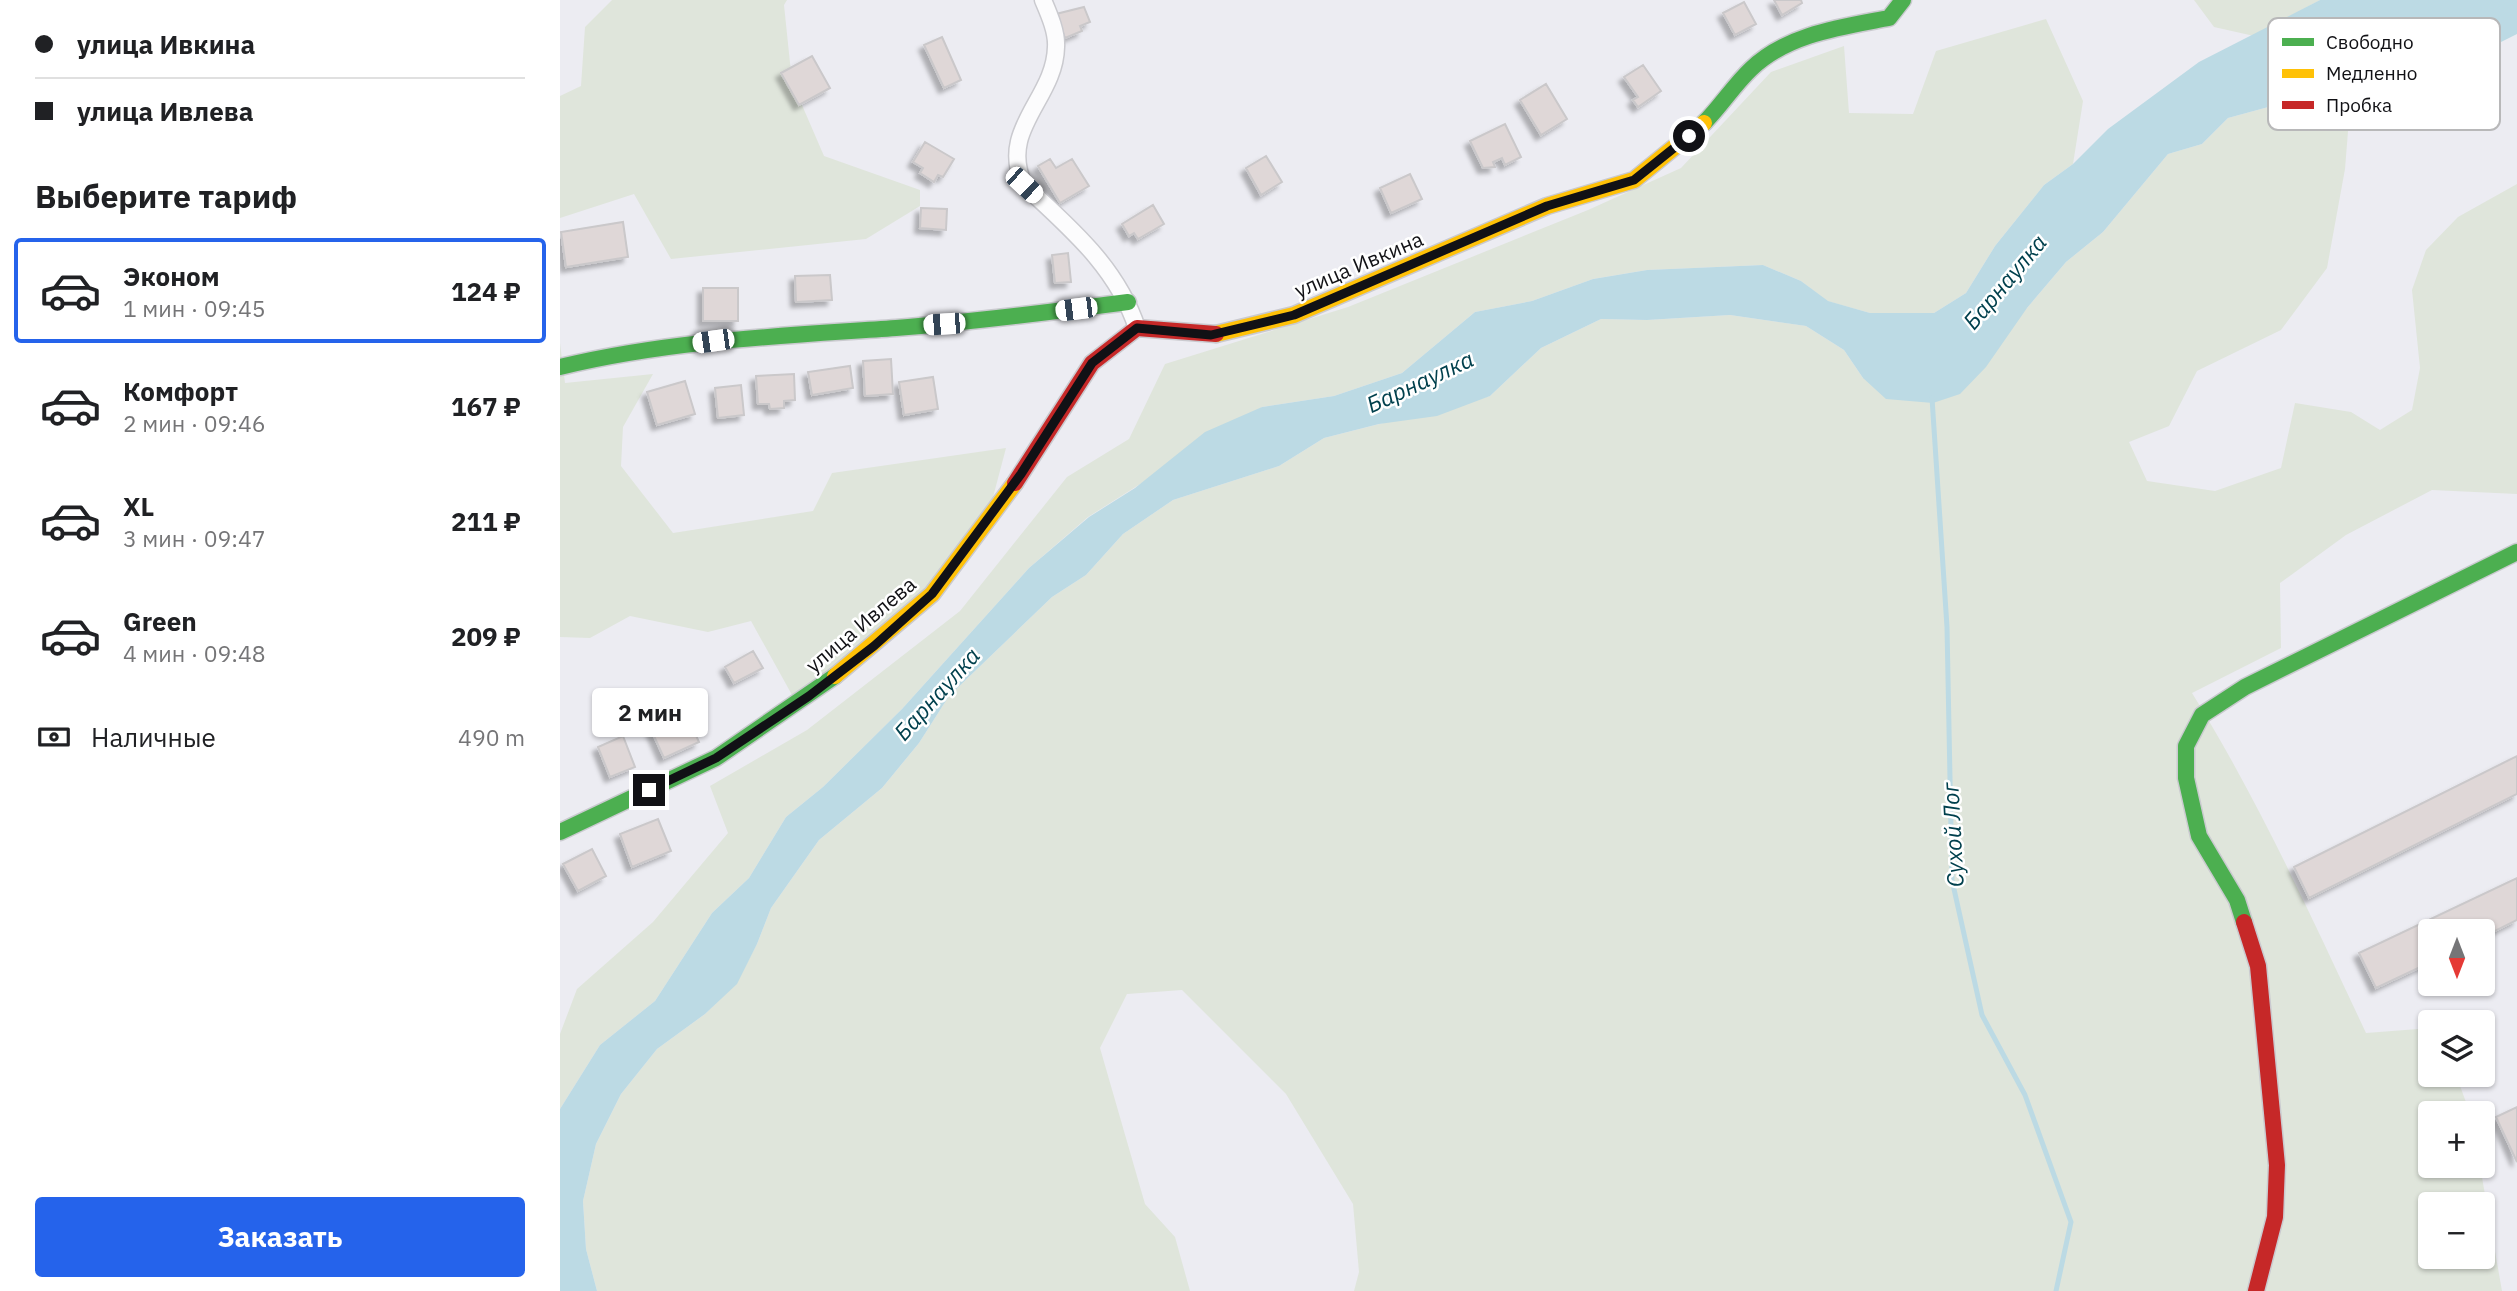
<!DOCTYPE html>
<html lang="ru">
<meta charset="utf-8">
<style>
:root{--surface:#fff;--page:#f2f2f2;--text:#202124;--muted:#757577;--line:#e0e0e0;--accent:#2563eb}
body{margin:0;font-family:"IBM Plex Sans",sans-serif;background:var(--page);color:var(--text);height:100vh;display:flex;flex-direction:column;font-size:26px;white-space:nowrap}
*{box-sizing:border-box;margin:0}
p{font-size:23px;color:var(--muted)}
.icon{flex:none;width:38px;height:38px;fill:none;stroke:currentColor;stroke-width:2;stroke-linecap:round;stroke-linejoin:round}
.map{position:relative;flex:1;overflow:hidden}
.drawer{display:flex;flex-direction:column;background:var(--surface);width:560px}
.drawer>*{flex:none}
.hud{display:grid;align-content:center;height:154px;padding:0 35px;background:var(--surface)}
.needle{width:46px;rotate:180deg}
.controls{position:absolute;left:1858px;top:919px;display:grid;gap:14px}
.controls a{display:grid;place-items:center;width:77px;height:77px;border-radius:7px;background:var(--surface);box-shadow:0 2px 5px #0004;font-size:35px}
.end{position:absolute;width:32px;height:32px;margin:-16px;border:9px solid #111115;background:#fff;box-shadow:0 0 0 4px #fff}
.from{border-radius:50%}
.bubble{position:absolute;height:49px;border-radius:7px;background:var(--surface);box-shadow:0 2px 5px #0004;font-size:23px;font-weight:700;line-height:49px;text-align:center}
.car{position:absolute;width:21px;height:42px;margin:-21px -10px;border-radius:9px;box-shadow:0 0 5px 2px #0007;background:linear-gradient(#fff 24%,#345 0 40%,#fff 0 76%,#345 0 86%,#fff 0)}
.hud b{display:flex;align-items:center;gap:24px;height:66px;font-size:26px}
.hud b+b{border-top:2px solid var(--line)}
.hud i{width:18px;height:18px;background:var(--text)}
ul{padding:0;list-style:none}
li{display:flex;align-items:center;gap:21px;height:105px;margin:0 14px 10px;padding:0 21px;border:4px solid transparent;border-radius:7px}
li div{flex:1}
li b{display:block;font-size:26px}
li em{font-style:normal;font-weight:700}
li.current{border-color:var(--accent)}
li>.icon{width:63px;height:63px;stroke-width:1.5}
h2{padding:0 35px;font-size:32px;line-height:84px}
.pay{display:flex;align-items:center;gap:18px;height:77px;padding:0 35px;font-size:26px}
.pay p{margin-inline-start:auto}
.button{display:flex;gap:14px;margin-top:auto;padding:14px 35px}
.button a{flex:1;height:80px;border-radius:7px;background:var(--accent);color:#fff;font-size:28px;font-weight:700;line-height:80px;text-align:center}
main{display:flex;flex:1;min-height:0}
.map>svg:first-child{display:block}
.green{fill:#dfe5db;fill-rule:evenodd}
.water{fill:#bcdae4}
.lines{fill:none;stroke-linecap:round;stroke-linejoin:round}
.stream{stroke:#bcdae4;stroke-width:5}
.building{fill:#dfd7d7;stroke:#cac8ca;stroke-width:2;filter:url(#shadow)}
.street-casing{stroke:#cacacf;stroke-width:19}
.fast-casing{stroke:#cacacf;stroke-width:19}
.slow-casing{stroke:#cacacf;stroke-width:19}
.jam-casing{stroke:#cacacf;stroke-width:19}
.street{stroke:#fcfcfd;stroke-width:16}
.fast{stroke:#4caf50;stroke-width:16}
.slow{stroke:#ffc107;stroke-width:16}
.jam{stroke:#c62828;stroke-width:16}
.route{stroke:#111115;stroke-width:9}
.labels{text-anchor:middle;stroke-width:5;stroke-linejoin:round;paint-order:stroke}
.street-label{font-size:21px;fill:#111115;stroke:#fff}
.water-label{font-size:23px;font-style:italic;fill:#00404d;stroke:#fff}
.key{fill:#fff;stroke:#b8b8b9;stroke-width:2}
.key-label{font-size:19px;fill:#111115}
</style>
<main>
<section class="drawer">
<div class="hud">
<b><i class="from"></i>улица Ивкина</b>
<b><i></i>улица Ивлева</b>
</div>
<h2>Выберите тариф</h2>
<ul>
<li class="current"><svg class="icon" aria-label="car" viewBox="0 0 24 24"><path d="M5 17H2v-5l4-1 3-4h7l3 4 3 1v5h-3M9 17h6M6 11h13"/><circle cx="7" cy="17" r="2"/><circle cx="17" cy="17" r="2"/></svg><div><b>Эконом</b><p>1 мин · 09:45</p></div><em>124 ₽</em></li>
<li><svg class="icon" aria-label="car" viewBox="0 0 24 24"><path d="M5 17H2v-5l4-1 3-4h7l3 4 3 1v5h-3M9 17h6M6 11h13"/><circle cx="7" cy="17" r="2"/><circle cx="17" cy="17" r="2"/></svg><div><b>Комфорт</b><p>2 мин · 09:46</p></div><em>167 ₽</em></li>
<li><svg class="icon" aria-label="car" viewBox="0 0 24 24"><path d="M5 17H2v-5l4-1 3-4h7l3 4 3 1v5h-3M9 17h6M6 11h13"/><circle cx="7" cy="17" r="2"/><circle cx="17" cy="17" r="2"/></svg><div><b>XL</b><p>3 мин · 09:47</p></div><em>211 ₽</em></li>
<li><svg class="icon" aria-label="car" viewBox="0 0 24 24"><path d="M5 17H2v-5l4-1 3-4h7l3 4 3 1v5h-3M9 17h6M6 11h13"/><circle cx="7" cy="17" r="2"/><circle cx="17" cy="17" r="2"/></svg><div><b>Green</b><p>4 мин · 09:48</p></div><em>209 ₽</em></li>
</ul>
<div class="pay"><svg class="icon" aria-label="cash" viewBox="0 0 24 24"><path d="M3 7h18v10H3z"/><circle cx="12" cy="12" r="2"/></svg>Наличные<p>490 m</p></div>
<div class="button"><a>Заказать</a></div>
</section>
<div class="map">
<svg width="1957" height="1291" viewBox="0 0 1957 1291">
<defs>
<filter id="shadow"><feDropShadow dx="-5" dy="5" stdDeviation="2" flood-color="#0004"/></filter>
</defs>
<rect width="100%" height="100%" fill="#ececf2"/>
<!-- green -->
<path class="green" d="M52,0H227L224,5L232,82L264,156L360,190V206L306,239L111,259L74,194L0,218V96L21,86L25,27Z
M1634,0H1760L1694,36L1654,27Z
M1486,19L1523,101L1513,164L1484,185L1435,246L1406,293L1374,313H1310L1267,301L1241,281L1203,265L1087,270L1033,279L972,301L915,312L842,373L774,396L702,407L528,517L469,568L342,709L263,787L226,817L189,878L152,913L95,1001L40,1045L0,1109V1034L17,989L93,922L168,833L150,786L247,730L400,611L507,477L569,439L605,364L788,307L1028,210L1121,168L1211,72L1284,46L1289,113L1353,114L1376,51Z
M1794,56L1785,169L1767,268L1721,330L1637,371L1609,426L1569,442L1587,481L1655,491L1721,468L1735,403L1791,412L1820,430L1852,410L1860,368L1852,290L1866,250L1898,217L1957,184V494L1872,490L1786,535L1720,583L1721,648L1632,693C1699,801 1752,918 1806,1033L1871,1028V1074L1896,1075L1910,1113H1871V1166H1920L1942,1291H794L799,1272L793,1204L726,1094L622,990L567,994L540,1048L585,1204L615,1237L630,1291H37L26,1249L23,1201L36,1144L61,1094L97,1049L145,1014L176,984L197,944L211,908L259,840L322,788L359,743L389,696L492,597L526,575L563,534L613,500L719,466L764,438L930,396L981,348L1041,319L1087,320L1170,315L1246,326L1284,350L1303,378L1467,308L1506,262L1543,232L1608,154L1642,144L1668,118L1712,106L1748,80ZM1871,1204H1923V1256H1871Z
M0,343L5,383L93,374L63,427L61,466L113,533L253,511L272,473L446,448L432,501L361,605L237,704L191,621L148,632L70,616L30,638L0,637Z"/>
<!-- water -->
<path class="water" d="M1760,0H1957V34L1927,49L1891,61L1856,47L1794,56L1748,80L1712,106L1668,118L1642,144L1608,154L1543,232L1506,262L1467,308L1426,367L1400,394L1373,403L1326,399L1303,378L1284,350L1246,326L1170,315L1087,320L1041,319L981,348L930,396L877,416L819,424L764,438L719,466L613,500L563,534L526,575L492,597L389,696L359,743L322,788L259,840L211,908L197,944L177,984L145,1014L97,1049L61,1094L36,1144L23,1201L26,1249L37,1291H0V1109L40,1045L95,1001L152,913L189,878L226,817L263,787L342,709L469,568L529,517L575,488L645,432L702,407L774,396L842,373L915,312L972,301L1033,279L1087,270L1203,265L1241,281L1268,301L1310,313H1374L1406,293L1435,246L1484,185L1513,164L1548,129L1639,62Z"/>
<g class="lines">
<!-- stream -->
<path class="stream" d="M1372,398L1387,627L1392,880L1422,1015L1465,1095L1511,1222L1496,1291"/>
</g>
<!-- building -->
<path class="building" d="M1214,0H1241L1242,3L1222,15Z
M1184,2L1196,24L1175,35L1163,13Z
M524,7L530,22L520,26L522,31L505,38L496,14Z
M382,37L401,80L384,88L364,45Z
M252,56L270,88L239,105L221,73Z
M1083,65L1101,91L1078,107L1073,100L1078,97L1064,77Z
M986,84L1007,119L981,135L960,100Z
M945,124L961,157L945,165L942,158L933,162L935,167L923,168L910,141Z
M365,142L394,159L383,177L378,175L374,182L360,173L363,168L353,162Z
M706,156L722,182L701,195L686,168Z
M490,159L496,168L512,159L529,186L500,203L478,166Z
M850,174L862,199L831,213L820,188Z
M593,205L604,224L578,239L574,233L569,236L562,224Z
M361,208L387,209L386,230L360,228Z
M63,222L68,257L6,267L1,232Z
M508,253L511,282L495,283L492,255Z
M270,275L272,300L236,302L235,276Z
M143,288H178V321H143Z
M331,359L333,394L305,396L303,361Z
M290,366L293,388L252,395L248,372Z
M234,374L235,400L224,401V408L210,409L209,404H198L196,376Z
M373,377L378,409L344,415L339,382Z
M125,381L135,414L97,425L87,392Z
M181,385L184,415L158,418L155,388Z
M193,651L203,668L174,683L165,667Z
M124,709L139,742L104,758L89,725Z
M63,736L75,767L50,777L38,747Z
M1957,756V794L1749,898L1734,867Z
M98,819L111,851L72,867L60,834Z
M32,849L46,876L18,891L3,864Z
M1957,878V920L1923,937V931H1871V962L1816,988L1799,953Z
M1957,1107V1162L1936,1117Z"/>
<g class="lines">
<defs>
<path id="street" d="M483,0C489,14 497,32 496,47C495,99 438,129 464,185C510,228 557,267 577,328"/>
<path id="fast" d="M1144,123C1161,106 1174,85 1191,69C1227,34 1282,27 1329,18L1343,0
M0,367C111,340 223,336 336,328C414,322 491,312 568,302
M0,832L156,758L275,676
M1684,922L1677,900L1639,836L1626,778V746L1642,715L1685,687L1957,552"/>
<path id="slow" d="M656,334L734,315L987,206L1074,180L1144,123
M275,676L372,594L455,483"/>
<path id="jam" d="M455,483L532,363L577,328L656,334
M1684,922L1698,966L1717,1165L1715,1217L1696,1291"/>
</defs>
<!-- street casing -->
<use href="#street" class="street-casing"/>
<!-- fast casing -->
<use href="#fast" class="fast-casing"/>
<!-- slow casing -->
<use href="#slow" class="slow-casing"/>
<!-- jam casing -->
<use href="#jam" class="jam-casing"/>
<!-- street -->
<use href="#street" class="street"/>
<!-- fast -->
<use href="#fast" class="fast"/>
<!-- slow -->
<use href="#slow" class="slow"/>
<!-- jam -->
<use href="#jam" class="jam"/>
</g>
<g class="lines">
<!-- route -->
<path class="route" d="M89,790L156,758L249,696L314,646L372,594L461,474L532,363L577,328L651,335L734,315L987,206L1074,180L1129,136"/>
</g>
<g class="labels">
<!-- street labels -->
<g class="street-label">
<text transform="translate(799 265) rotate(-23)" y="7">улица Ивкина</text>
<text transform="translate(301 625) rotate(-40)" y="7">улица Ивлева</text>
</g>
<!-- water labels -->
<g class="water-label">
<text transform="translate(1445 282) rotate(-50)" y="8">Барнаулка</text>
<text transform="translate(860 382) rotate(-25)" y="8">Барнаулка</text>
<text transform="translate(377 694) rotate(-48)" y="8">Барнаулка</text>
<text transform="translate(1393 835) rotate(-93)" y="8">Сухой Лог</text>
</g>
</g>
<!-- legend -->
<rect x="1708" y="18" width="232" height="112" rx="10" class="key"/>
<rect x="1722" y="38" width="32" height="8" fill="#4caf50"/>
<rect x="1722" y="69" width="32" height="9" fill="#ffc107"/>
<rect x="1722" y="101" width="32" height="8" fill="#c62828"/>
<g class="key-label">
<text x="1766" y="49">Свободно</text>
<text x="1766" y="80">Медленно</text>
<text x="1766" y="112">Пробка</text>
</g>
</svg>
<div class="controls">
<a><svg class="needle" viewBox="-14 -14 28 28"><path d="M0-13l5 13h-10z" fill="#e53935"/><path d="M0 13l5-13h-10z" fill="#757577"/></svg></a>
<a><svg class="icon" aria-label="layers" viewBox="0 0 24 24"><path d="M12 4l9 5-9 5-9-5zM3 14l9 5 9-5"/></svg></a>
<a>+</a>
<a>−</a>
</div>
<i class="end from" style="left:1129px;top:136px"></i>
<i class="end" style="left:89px;top:790px"></i>
<div class="bubble" style="left:32px;top:688px;width:116px">2 мин</div>
<i class="car" style="left:464px;top:185px;rotate:133deg"></i>
<i class="car" style="left:516px;top:309px;rotate:263deg"></i>
<i class="car" style="left:384px;top:324px;rotate:266deg"></i>
<i class="car" style="left:153px;top:341px;rotate:262deg"></i>
</div>
</main>
